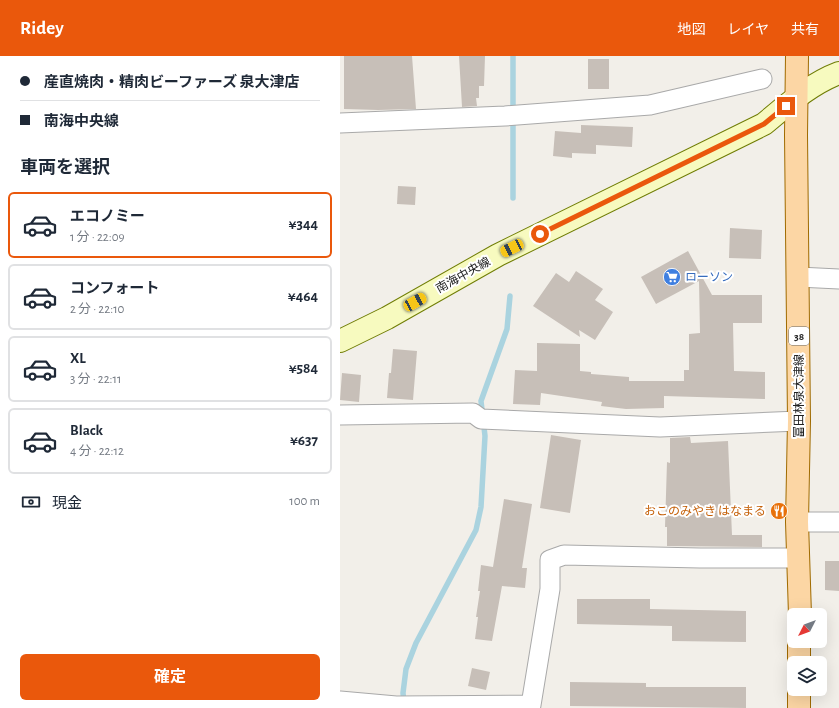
<!DOCTYPE html>
<html lang="ja">
<meta charset="utf-8">
<style>
:root{--surface:#fff;--page:#f2f2f3;--text:#1f2937;--muted:#747a83;--line:#e0e1e3;--accent:#ea580c}
body{margin:0;font-family:"Alegreya Sans","Noto Sans JP",sans-serif;background:var(--page);color:var(--text);height:100vh;display:flex;flex-direction:column;font-size:15px;white-space:nowrap}
*{box-sizing:border-box;margin:0}
p{font-size:13px;color:var(--muted)}
.icon{flex:none;width:22px;height:22px;fill:none;stroke:currentColor;stroke-width:2;stroke-linecap:round;stroke-linejoin:round}
.map{position:relative;flex:1;overflow:hidden}
.drawer{display:flex;flex-direction:column;background:var(--surface);width:340px}
.drawer>*{flex:none}
.banner{display:grid;align-content:center;height:88px;padding:0 20px;background:var(--surface)}
.needle{width:26px;rotate:228deg}
.controls{position:absolute;left:447px;top:552px;display:grid;gap:8px}
.controls a{display:grid;place-items:center;width:40px;height:40px;border-radius:6px;background:var(--surface);box-shadow:0 4px 16px #0002;font-size:20px}
.end{position:absolute;width:18px;height:18px;margin:-9px;border:5px solid #ea580c;background:#fff;box-shadow:0 0 0 2px #fff}
.from{border-radius:50%}
.car{position:absolute;width:12px;height:24px;margin:-12px -6px;border-radius:5px;box-shadow:0 0 3px 1px #0007;background:linear-gradient(#f5c518 24%,#345 0 40%,#f5c518 0 76%,#345 0 86%,#f5c518 0)}
.banner b{display:flex;align-items:center;gap:14px;height:38px;font-size:15px}
.banner b+b{border-top:1px solid var(--line)}
.banner i{width:10px;height:10px;background:var(--text)}
ul{padding:0;list-style:none}
li{display:flex;align-items:center;gap:12px;height:66px;margin:0 8px 6px;padding:0 12px;border:2px solid var(--line);border-radius:6px}
li div{flex:1}
li b{display:block;font-size:15px}
li em{font-style:normal;font-weight:700}
li.selected{border-color:var(--accent)}
li>.icon{width:36px;height:36px;stroke-width:1.5}
h2{padding:0 20px;font-size:18px;line-height:48px}
.pay{display:flex;align-items:center;gap:10px;height:44px;padding:0 20px;font-size:15px}
.pay p{margin-inline-start:auto}
.primary-button{display:flex;gap:8px;margin-top:auto;padding:8px 20px}
.primary-button a{flex:1;height:46px;border-radius:6px;background:var(--accent);color:#fff;font-size:16px;font-weight:700;line-height:46px;text-align:center}
header{display:flex;align-items:center;gap:24px;box-sizing:border-box;height:56px;padding:0 20px;background:var(--accent);color:#fff}
header strong{font-size:19px}
nav{display:flex;gap:22px;margin-inline-start:auto;font-size:14px}
main{display:flex;flex:1;min-height:0}
.map>svg:first-child{display:block}
.lines{fill:none;stroke-linecap:round;stroke-linejoin:round}
.stream{stroke:#aad3df;stroke-width:5.5}
.building{fill:#c7bfb8}
.street-casing{stroke:#a9a9a9;stroke-width:21}
.secondary-casing{stroke:#707d05;stroke-width:24}
.primary-casing{stroke:#a06b00;stroke-width:24}
.street{stroke:#fff;stroke-width:19}
.secondary{stroke:#f7fabf;stroke-width:22}
.primary{stroke:#fcd6a4;stroke-width:22}
.route{stroke:#ea580c;stroke-width:5}
.labels{text-anchor:middle;stroke-width:4;stroke-linejoin:round;paint-order:stroke}
.shield{fill:#fff;stroke:#646464;stroke-width:1}
.shield-label{font-size:11px;font-weight:bold;fill:#222}
.street-label{font-size:12px;fill:#222;stroke:#fff}
.shop-label{font-size:12px;fill:#366cbe;stroke:#fff;text-anchor:start}
.food-label{font-size:12px;fill:#c56008;stroke:#fff;text-anchor:end}
</style>
<header>
<strong>Ridey</strong>
<nav><a>地図</a><a>レイヤ</a><a>共有</a></nav>
</header>
<main>
<section class="drawer">
<div class="banner">
<b><i class="from"></i>産直焼肉・精肉ビーファーズ 泉大津店</b>
<b><i></i>南海中央線</b>
</div>
<h2>車両を選択</h2>
<ul>
<li class="selected"><svg class="icon" aria-label="car" viewBox="0 0 24 24"><path d="M5 17H2v-5l4-1 3-4h7l3 4 3 1v5h-3M9 17h6M6 11h13"/><circle cx="7" cy="17" r="2"/><circle cx="17" cy="17" r="2"/></svg><div><b>エコノミー</b><p>1 分 · 22:09</p></div><em>¥344</em></li>
<li><svg class="icon" aria-label="car" viewBox="0 0 24 24"><path d="M5 17H2v-5l4-1 3-4h7l3 4 3 1v5h-3M9 17h6M6 11h13"/><circle cx="7" cy="17" r="2"/><circle cx="17" cy="17" r="2"/></svg><div><b>コンフォート</b><p>2 分 · 22:10</p></div><em>¥464</em></li>
<li><svg class="icon" aria-label="car" viewBox="0 0 24 24"><path d="M5 17H2v-5l4-1 3-4h7l3 4 3 1v5h-3M9 17h6M6 11h13"/><circle cx="7" cy="17" r="2"/><circle cx="17" cy="17" r="2"/></svg><div><b>XL</b><p>3 分 · 22:11</p></div><em>¥584</em></li>
<li><svg class="icon" aria-label="car" viewBox="0 0 24 24"><path d="M5 17H2v-5l4-1 3-4h7l3 4 3 1v5h-3M9 17h6M6 11h13"/><circle cx="7" cy="17" r="2"/><circle cx="17" cy="17" r="2"/></svg><div><b>Black</b><p>4 分 · 22:12</p></div><em>¥637</em></li>
</ul>
<div class="pay"><svg class="icon" aria-label="cash" viewBox="0 0 24 24"><path d="M3 7h18v10H3z"/><circle cx="12" cy="12" r="2"/></svg>現金<p>100 m</p></div>
<div class="primary-button"><a>確定</a></div>
</section>
<div class="map">
<svg width="499" height="652" viewBox="0 0 499 652">
<rect width="100%" height="100%" fill="#f2efe9"/>
<g class="lines">
<!-- stream -->
<path class="stream" d="M173,0V142
M64,647L63,637L66,613L76,587L136,474L141,451L145,380L141,345L167,273L170,240"/>
</g>
<!-- building -->
<path class="building" d="M4,0H72L76,53L38,54L4,53Z
M119,0H145L144,30H139V42H136L137,50L122,51Z
M248,3H269V33H248Z
M241,69L293,71L292,91L256,89V98L232,97V102L213,100L215,75L241,77Z
M58,130L76,131L75,149L57,148Z
M390,172L422,174L421,203L389,202Z
M348,195L372,239H422V267H393L394,315L425,316V343L324,340V352L286,353L261,350L262,346L201,337L200,349L173,348L175,314L197,315V287L240,288V315L251,316V318L289,321V325H344V314H349V278L360,277L359,225L316,248L301,221Z
M236,215L263,233L255,244L273,256L255,284L239,274L240,281L193,250L216,217L229,226Z
M53,293L77,295L73,344L47,342L49,317H51Z
M2,317L21,319L19,346L0,344Z
M211,379L241,384L230,457L200,452Z
M350,381L351,387L388,385L392,479H422V491L327,490V471H325L327,406L330,407V382Z
M164,443L192,448L182,512H187L185,532L162,530L152,585L135,583L138,561H136L140,535H138L141,509L153,511Z
M485,505H499V535L485,534Z
M237,543H310V553L406,555V586L332,585V570L237,568Z
M132,612L150,616L146,634L128,630Z
M230,626L306,627V631H406V652L230,650Z"/>
<g class="lines">
<defs>
<path id="street" d="M0,67L165,60L310,49L422,23
M458,221L499,223
M0,359L133,357L141,363L320,371L459,365
M457,466H499
M0,645L56,650L191,649
M190,652L191,649L210,533V504L224,499L360,502H459"/>
<path id="secondary" d="M0,285L47,262L158,199L424,68C447,49 470,28 499,17"/>
<path id="primary" d="M457,0L456,79L459,365L457,466L460,559
M459,607V585
M459,652V633"/>
</defs>
<!-- street casing -->
<use href="#street" class="street-casing"/>
<!-- secondary casing -->
<use href="#secondary" class="secondary-casing"/>
<!-- primary casing -->
<use href="#primary" class="primary-casing"/>
<!-- street -->
<use href="#street" class="street"/>
<!-- secondary -->
<use href="#secondary" class="secondary"/>
<!-- primary -->
<use href="#primary" class="primary"/>
</g>
<g class="lines">
<!-- route -->
<path class="route" d="M200,178L424,68L446,50"/>
</g>
<!-- icons -->
<defs>
<symbol id="supermarket-disc" viewBox="-11 -11 22 22"><circle r="9.5" fill="#3f7fe0" stroke="#fff"/><path d="M-6-5.5h2.5l.6 2H6L4.5 2H-2.5L-4.4-4H-6ZM-1.5 3.2a1.3 1.3 0 1 0 .1 0ZM3 3.2a1.3 1.3 0 1 0 .1 0Z" fill="#fff"/></symbol>
<symbol id="restaurant-disc" viewBox="-11 -11 22 22"><circle r="9.5" fill="#e8710a" stroke="#fff"/><path d="M-5-6h1v4h1v-4h1v4h1v-4h1v5L-1.5 .5V6h-2V.5L-5-1ZM5-6V6H3V1.5H1.5Q1.5-4 5-6Z" fill="#fff"/></symbol>
</defs>
<g fill-rule="evenodd">
<use href="#supermarket-disc" x="322" y="211" width="20" height="20"/>
<use href="#restaurant-disc" x="429" y="445" width="20" height="20"/>
</g>
<g class="labels">
<!-- shield labels -->
<rect class="shield" x="449" y="271" width="20" height="18" rx="3"/>
<g class="shield-label">
<text x="459" y="284">38</text>
</g>
<!-- street labels -->
<g class="street-label">
<text transform="translate(123 219) rotate(-29)" y="4">南海中央線</text>
<text transform="translate(459 340) rotate(-90)" y="4">富田林泉大津線</text>
</g>
<!-- shop labels -->
<g class="shop-label">
<text x="345" y="225">ローソン</text>
</g>
<!-- food labels -->
<g class="food-label">
<text x="426" y="459">おこのみやき はなまる</text>
</g>
</g>
</svg>
<div class="controls">
<a><svg class="needle" viewBox="-14 -14 28 28"><path d="M0-13l5 13h-10z" fill="#e53935"/><path d="M0 13l5-13h-10z" fill="#747a83"/></svg></a>
<a><svg class="icon" aria-label="layers" viewBox="0 0 24 24"><path d="M12 4l9 5-9 5-9-5zM3 14l9 5 9-5"/></svg></a>
</div>
<i class="end from" style="left:200px;top:178px"></i>
<i class="end" style="left:446px;top:50px"></i>
<i class="car" style="left:172px;top:192px;rotate:244deg"></i>
<i class="car" style="left:75px;top:246px;rotate:61deg"></i>
</div>
</main>
